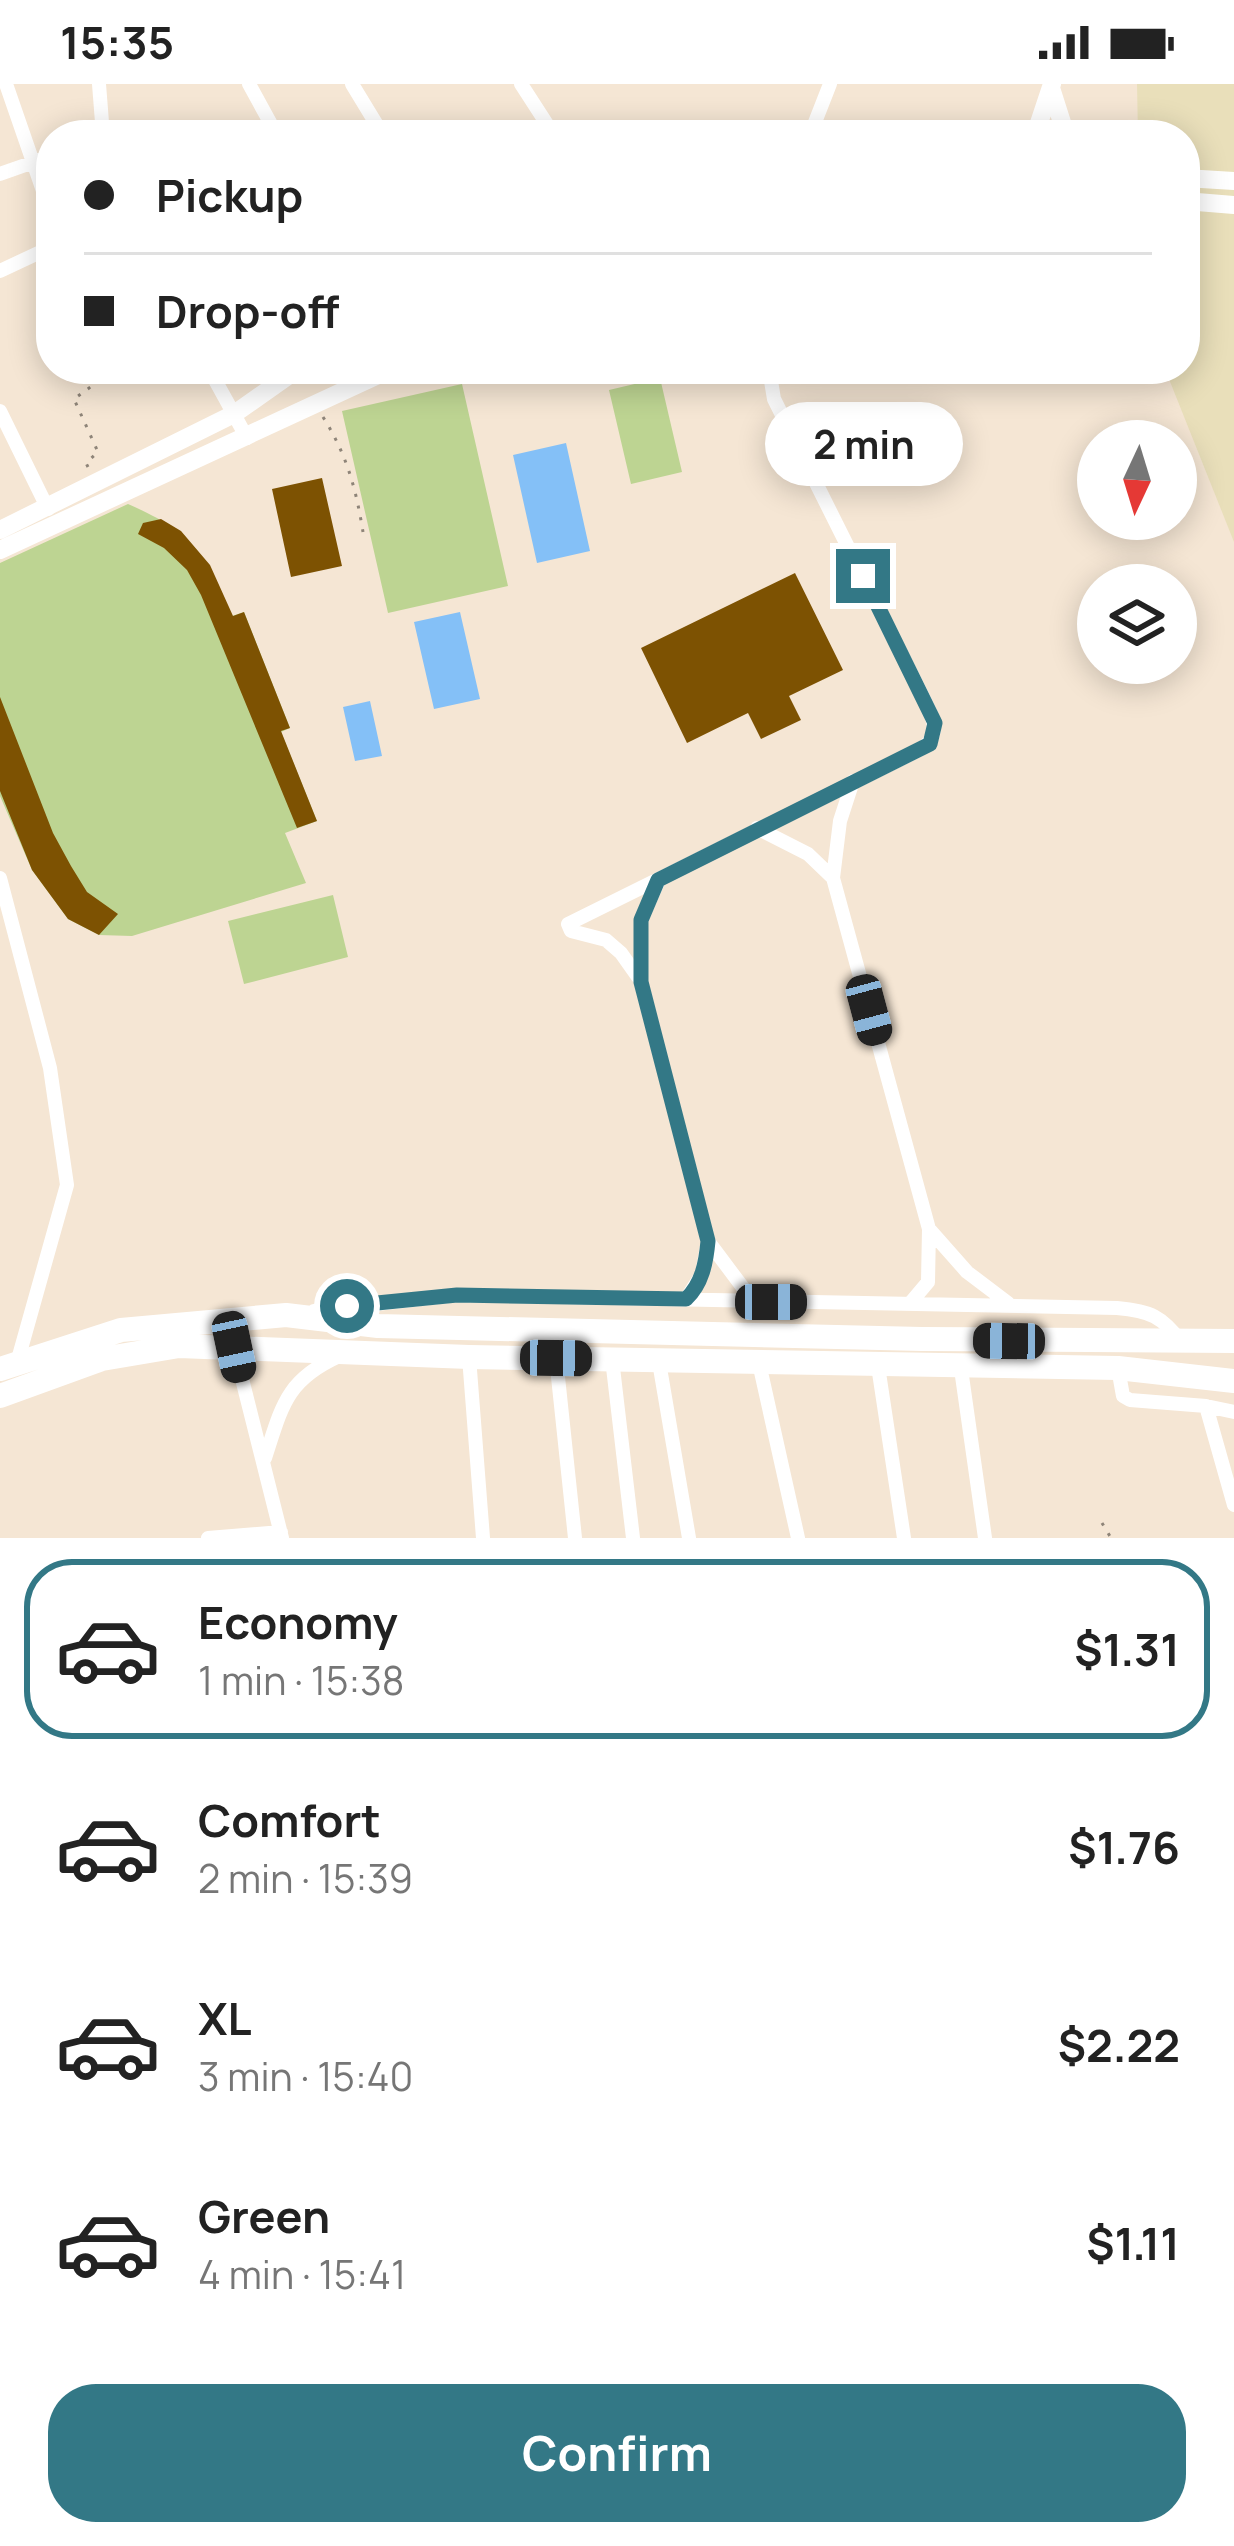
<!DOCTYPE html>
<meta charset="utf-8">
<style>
:root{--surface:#fff;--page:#f6f6f6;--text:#222;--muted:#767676;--line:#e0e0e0;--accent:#337886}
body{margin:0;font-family:Manrope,sans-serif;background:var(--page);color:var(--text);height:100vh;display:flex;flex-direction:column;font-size:45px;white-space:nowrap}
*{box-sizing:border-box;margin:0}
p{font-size:39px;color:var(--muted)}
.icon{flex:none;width:66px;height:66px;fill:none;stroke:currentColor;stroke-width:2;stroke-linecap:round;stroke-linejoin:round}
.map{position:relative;height:1454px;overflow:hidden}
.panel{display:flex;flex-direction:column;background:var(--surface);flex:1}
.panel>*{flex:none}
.guide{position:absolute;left:36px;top:36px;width:1164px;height:264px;border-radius:48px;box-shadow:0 6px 30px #0003;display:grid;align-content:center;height:264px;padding:0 48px;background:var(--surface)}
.needle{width:78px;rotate:184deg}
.fabs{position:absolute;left:1077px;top:336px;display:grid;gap:24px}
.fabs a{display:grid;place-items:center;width:120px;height:120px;border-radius:50%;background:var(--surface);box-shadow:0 6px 30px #0003;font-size:60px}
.end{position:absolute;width:54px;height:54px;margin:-27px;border:15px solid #337886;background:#fff;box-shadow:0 0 0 6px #fff}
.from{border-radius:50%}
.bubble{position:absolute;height:84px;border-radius:42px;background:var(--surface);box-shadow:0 6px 30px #0003;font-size:39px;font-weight:700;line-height:84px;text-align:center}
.car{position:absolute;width:36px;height:72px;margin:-36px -18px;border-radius:15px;box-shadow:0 0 9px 3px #0007;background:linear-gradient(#222 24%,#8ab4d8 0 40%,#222 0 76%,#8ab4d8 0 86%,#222 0)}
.guide b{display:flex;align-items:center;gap:42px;height:114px;font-size:45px}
.guide b+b{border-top:3px solid var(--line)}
.guide i{width:30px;height:30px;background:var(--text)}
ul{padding:21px 0 0;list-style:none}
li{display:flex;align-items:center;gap:36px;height:180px;margin:0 24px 18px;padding:0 24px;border:6px solid transparent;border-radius:48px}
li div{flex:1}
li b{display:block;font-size:45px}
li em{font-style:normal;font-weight:700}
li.selected{border-color:var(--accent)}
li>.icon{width:108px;height:108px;stroke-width:1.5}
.primary-button{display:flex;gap:24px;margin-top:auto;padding:24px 48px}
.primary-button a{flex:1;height:138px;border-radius:48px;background:var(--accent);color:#fff;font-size:48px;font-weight:700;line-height:138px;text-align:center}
.status{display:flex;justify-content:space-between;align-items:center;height:84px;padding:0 60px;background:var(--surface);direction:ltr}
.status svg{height:33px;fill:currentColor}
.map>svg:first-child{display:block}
.green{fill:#bdd492}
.sand{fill:#e9dfba}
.water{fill:#84c0f7}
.building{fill:#7d5202}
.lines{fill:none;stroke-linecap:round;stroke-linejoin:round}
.path{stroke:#8e8478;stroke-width:3;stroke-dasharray:3 9;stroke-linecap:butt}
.street{stroke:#fff;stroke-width:14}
.secondary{stroke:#fff;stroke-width:18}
.highway{stroke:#fff;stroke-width:24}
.route{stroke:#337886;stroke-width:15}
</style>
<div class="status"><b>15:35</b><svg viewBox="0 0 49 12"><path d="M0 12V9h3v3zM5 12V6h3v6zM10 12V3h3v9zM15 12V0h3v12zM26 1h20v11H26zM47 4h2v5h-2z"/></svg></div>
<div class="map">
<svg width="1234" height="1454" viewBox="0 0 1234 1454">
<rect width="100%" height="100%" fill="#f5e6d4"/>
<!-- green -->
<path class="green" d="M660,294L682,388L631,400L609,306Z
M462,300L508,502L388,529L342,327Z
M128,420C194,449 204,468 232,532L244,528L290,644L281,648L317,737L285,749L306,799L132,852L99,851L68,835L32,786L0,712V479Z
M333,811L348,873L244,900L228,837Z"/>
<!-- sand -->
<path class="sand" d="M1137,0H1234V458L1165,285H1185V51H1138Z"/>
<!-- water -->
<path class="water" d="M566,359L590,467L537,479L513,371Z
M460,528L480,615L434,625L414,538Z
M370,617L382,672L355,677L343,623Z"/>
<!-- building -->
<path class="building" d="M322,394L342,482L291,493L272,405Z
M161,435L181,447L210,481L233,532L244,528L290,644L281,647L317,737L297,744L201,511L187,486L164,464L138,450L143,439Z
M795,489L843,586L789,612L801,636L761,655L748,629L687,659L641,564Z
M0,613L53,749L71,782L87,808L118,830L99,851L68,835L32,786L0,707Z"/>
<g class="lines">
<!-- path -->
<path class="path" d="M323,333C347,371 356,405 363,448
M88,383L86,379L98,368L74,315L100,296
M1102,1439L1111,1454"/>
<!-- street -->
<path class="street" d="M6,0L51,130
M99,0L103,51
M249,0L277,51
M352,0L383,51
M521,0L554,51
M810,51L830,0
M0,90L51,72
M0,187L51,163
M113,285H115
M209,285L247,354
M0,327L48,425
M853,697L840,737L833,794L929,1145L928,1198L912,1217
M757,744L808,770L833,794
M0,794L50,984L67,1101L17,1279
M659,796L641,836V898L708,1157L702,1190L686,1215
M568,840L919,666C944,651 932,632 922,611L774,315L769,285
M568,840L571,847L606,856L621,869L638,893
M929,1145L967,1188L1008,1219
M708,1157L747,1209L760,1214
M314,1227L457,1211L1117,1224C1150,1227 1162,1232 1182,1259
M234,1263L282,1454
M469,1273L483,1454
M556,1274L575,1454
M612,1275L633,1454
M659,1278L689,1454
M759,1279L798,1454
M878,1282L904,1454
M1118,1284L1123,1312L1130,1316L1206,1322L1234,1421
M961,1285L985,1454
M1206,1322L1234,1328
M265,1374C282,1322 286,1296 339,1272
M208,1454L281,1448"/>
<!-- secondary -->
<path class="secondary" d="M1051,4L1066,51
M1035,51L1052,0
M1185,94L1234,97
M1185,117L1234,121
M0,446L234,330L298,285
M0,466L391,285"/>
<!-- highway -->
<path class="highway" d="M0,1285L121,1246L286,1231L378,1242L922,1255L1234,1257
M0,1312L102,1275L179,1262L469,1273L1118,1284L1234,1297"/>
</g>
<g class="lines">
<!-- route -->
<path class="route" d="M347,1222L457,1211L686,1215C702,1200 706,1179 708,1157L641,898V836L658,796L930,660L935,639L863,492"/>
</g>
</svg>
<div class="fabs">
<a><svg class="needle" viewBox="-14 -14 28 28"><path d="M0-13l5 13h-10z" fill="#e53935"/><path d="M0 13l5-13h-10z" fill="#767676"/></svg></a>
<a><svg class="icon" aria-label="layers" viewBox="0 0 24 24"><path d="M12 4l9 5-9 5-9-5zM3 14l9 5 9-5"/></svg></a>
</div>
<i class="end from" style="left:347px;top:1222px"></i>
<i class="end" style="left:863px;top:492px"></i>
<div class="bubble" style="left:765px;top:318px;width:198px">2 min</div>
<i class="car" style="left:869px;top:926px;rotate:165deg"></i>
<i class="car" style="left:771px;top:1218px;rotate:90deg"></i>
<i class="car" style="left:1009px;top:1257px;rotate:271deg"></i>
<i class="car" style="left:234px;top:1263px;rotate:168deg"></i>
<i class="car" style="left:556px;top:1274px;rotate:91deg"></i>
<div class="guide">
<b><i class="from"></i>Pickup</b>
<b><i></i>Drop-off</b>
</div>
</div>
<section class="panel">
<ul>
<li class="selected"><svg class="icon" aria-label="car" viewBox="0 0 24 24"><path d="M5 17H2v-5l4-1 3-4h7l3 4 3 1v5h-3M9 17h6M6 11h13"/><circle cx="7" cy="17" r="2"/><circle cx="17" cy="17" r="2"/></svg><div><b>Economy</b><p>1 min · 15:38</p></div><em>$1.31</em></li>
<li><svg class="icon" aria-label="car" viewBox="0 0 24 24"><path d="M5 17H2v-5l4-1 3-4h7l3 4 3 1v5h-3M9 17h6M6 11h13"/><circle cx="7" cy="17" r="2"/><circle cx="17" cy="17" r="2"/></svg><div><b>Comfort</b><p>2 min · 15:39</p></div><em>$1.76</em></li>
<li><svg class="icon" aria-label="car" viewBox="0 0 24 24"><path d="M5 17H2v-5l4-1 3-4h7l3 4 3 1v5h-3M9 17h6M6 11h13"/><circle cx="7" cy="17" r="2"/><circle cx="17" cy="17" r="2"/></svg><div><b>XL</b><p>3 min · 15:40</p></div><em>$2.22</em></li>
<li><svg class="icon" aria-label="car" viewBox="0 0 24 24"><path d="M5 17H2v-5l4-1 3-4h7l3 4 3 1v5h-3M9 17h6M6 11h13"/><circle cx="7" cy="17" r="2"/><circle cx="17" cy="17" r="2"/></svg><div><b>Green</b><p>4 min · 15:41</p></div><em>$1.11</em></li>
</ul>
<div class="primary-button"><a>Confirm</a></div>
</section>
